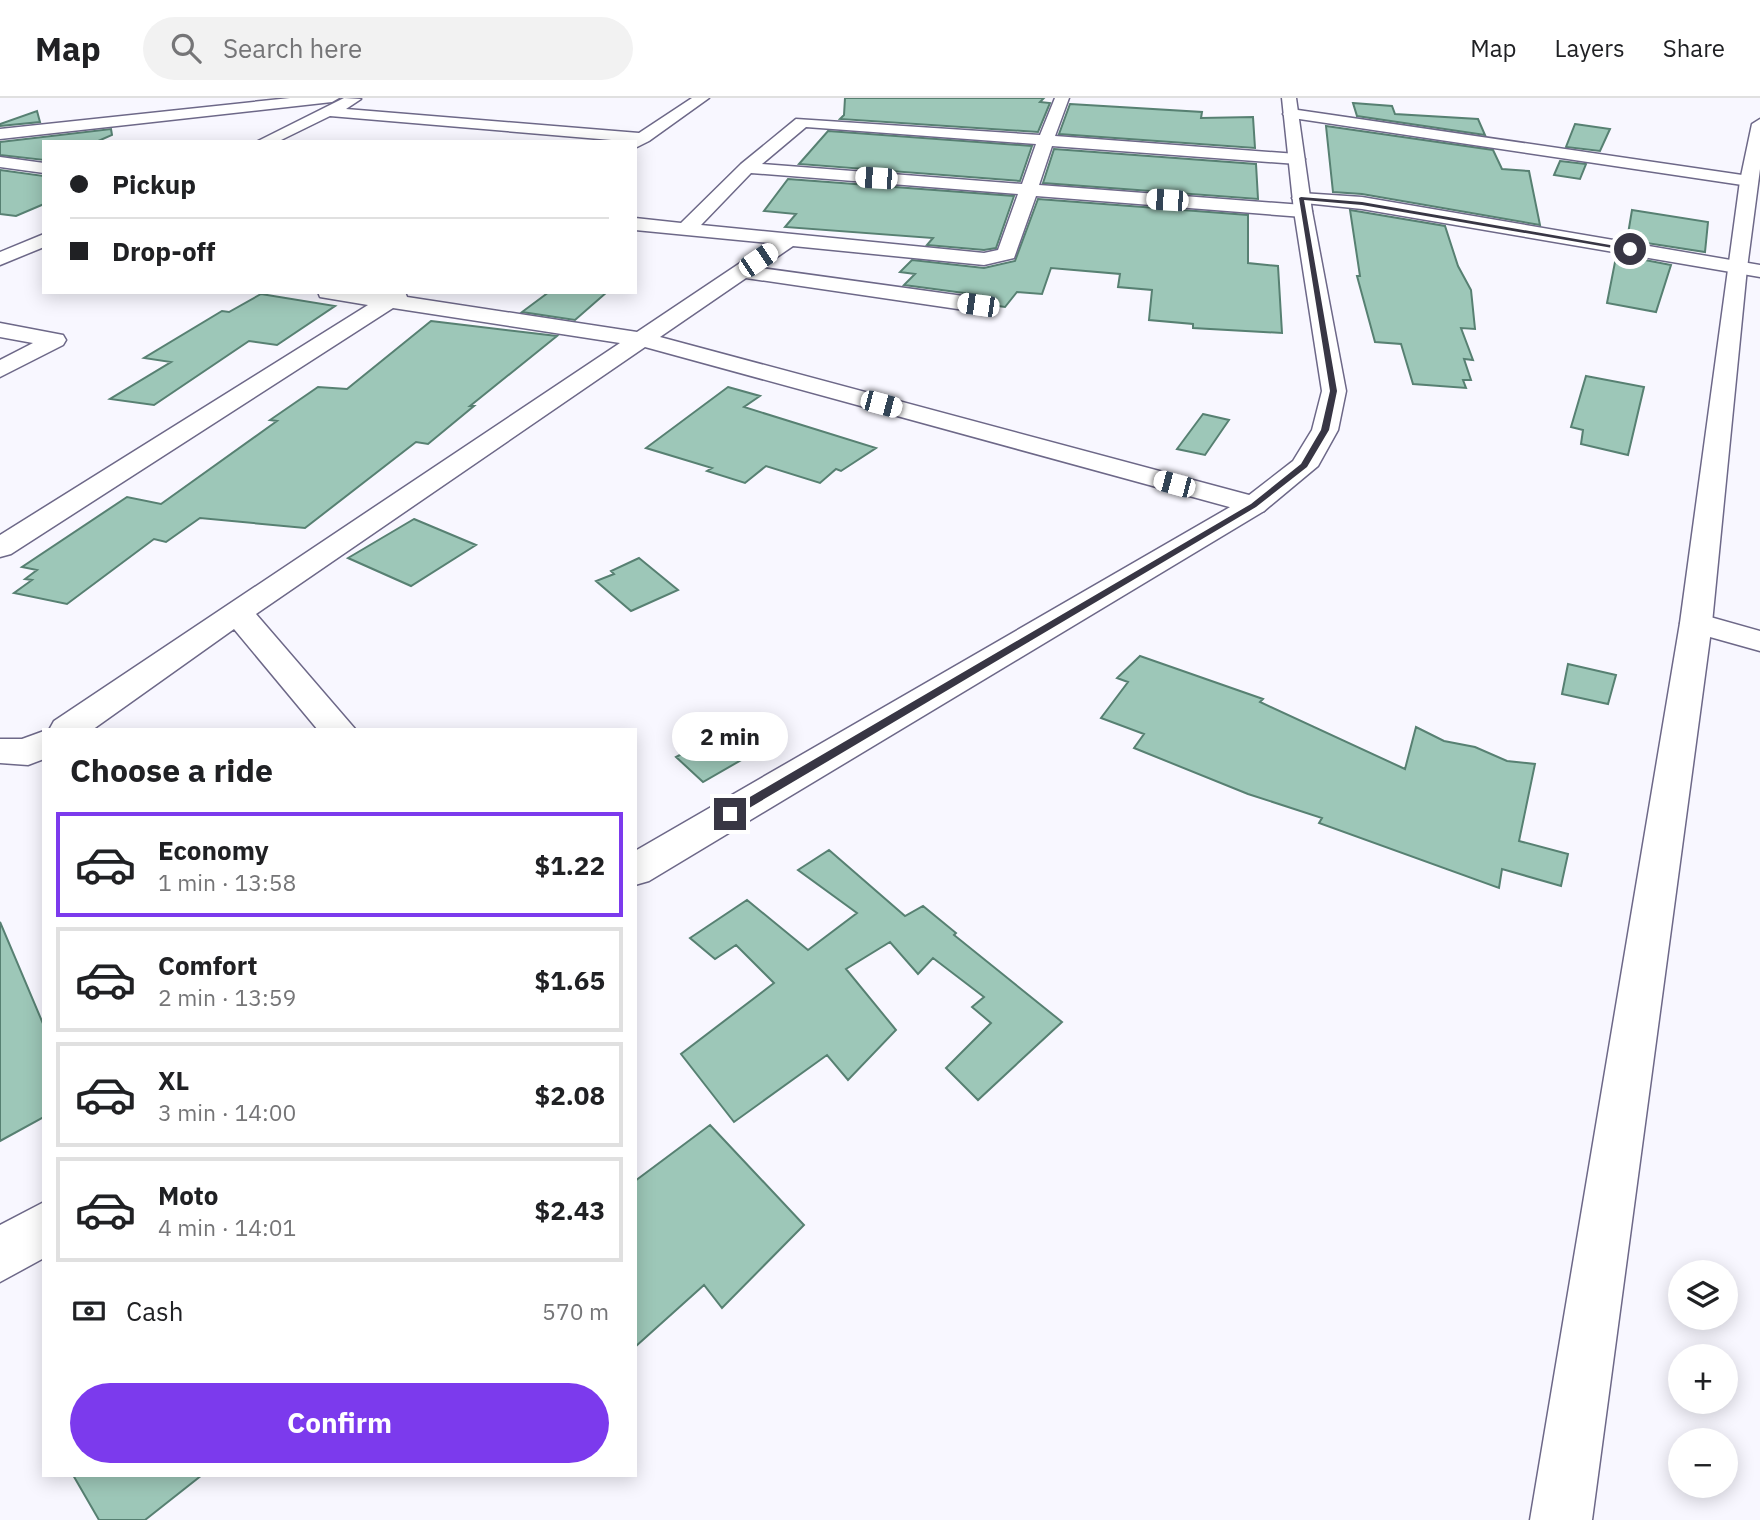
<!DOCTYPE html>
<meta charset="utf-8">
<style>
:root{--surface:#fff;--page:#f2f2f2;--text:#202124;--muted:#757577;--line:#e0e0e0;--accent:#7c3aed}
body{margin:0;font-family:"IBM Plex Sans",sans-serif;background:var(--page);color:var(--text);height:100vh;display:flex;flex-direction:column;font-size:26px;white-space:nowrap}
*{box-sizing:border-box;margin:0}
p{font-size:23px;color:var(--muted)}
.icon{flex:none;width:38px;height:38px;fill:none;stroke:currentColor;stroke-width:2;stroke-linecap:round;stroke-linejoin:round}
.map{position:relative;flex:1;overflow:hidden}
.sheet{position:absolute;left:42px;top:630px;width:595px;height:749px;display:flex;flex-direction:column;background:var(--surface);border-radius:0px;box-shadow:0 4px 18px #0003}
.sheet>*{flex:none}
.banner{position:absolute;left:42px;top:42px;width:595px;height:154px;border-radius:0px;box-shadow:0 4px 18px #0003;display:grid;align-content:center;height:154px;padding:0 28px;background:var(--surface)}
.fabs{position:absolute;left:1668px;top:1162px;display:grid;gap:14px}
.fabs a{display:grid;place-items:center;width:70px;height:70px;border-radius:50%;background:var(--surface);box-shadow:0 4px 18px #0003;font-size:35px}
.end{position:absolute;width:32px;height:32px;margin:-16px;border:9px solid #383644;background:#fff;box-shadow:0 0 0 4px #fff}
.from{border-radius:50%}
.bubble{position:absolute;height:49px;border-radius:24px;background:var(--surface);box-shadow:0 4px 18px #0003;font-size:23px;font-weight:700;line-height:49px;text-align:center}
.car{position:absolute;width:21px;height:42px;margin:-21px -10px;border-radius:9px;box-shadow:0 0 5px 2px #0007;background:linear-gradient(#fff 24%,#345 0 40%,#fff 0 76%,#345 0 86%,#fff 0)}
.banner b{display:flex;align-items:center;gap:24px;height:66px;font-size:26px}
.banner b+b{border-top:2px solid var(--line)}
.banner i{width:18px;height:18px;background:var(--text)}
ul{padding:0;list-style:none}
li{display:flex;align-items:center;gap:21px;height:105px;margin:0 14px 10px;padding:0 14px;border:4px solid var(--line);border-radius:0px}
li div{flex:1}
li b{display:block;font-size:26px}
li em{font-style:normal;font-weight:700}
li.current{border-color:var(--accent)}
li>.icon{width:63px;height:63px;stroke-width:1.5}
h2{padding:0 28px;font-size:32px;line-height:84px}
.pay{display:flex;align-items:center;gap:18px;height:77px;padding:0 28px;font-size:26px}
.pay p{margin-inline-start:auto}
.button{display:flex;gap:14px;margin-top:auto;padding:14px 28px}
.button a{flex:1;height:80px;border-radius:42px;background:var(--accent);color:#fff;font-size:28px;font-weight:700;line-height:80px;text-align:center}
header{display:flex;align-items:center;gap:42px;box-sizing:border-box;height:98px;padding:0 35px;background:var(--surface);border-bottom:2px solid var(--line)}
header strong{font-size:33px}
nav{display:flex;gap:38px;margin-inline-start:auto;font-size:24px}
.search{width:490px;height:63px;background:var(--page);display:flex;align-items:center;gap:18px;box-sizing:border-box;padding:0 24px;border-radius:38px;color:var(--muted);font-size:26px}
.map>svg:first-child{display:block}
.building{fill:#9dc7b8;stroke:#578072;stroke-width:2}
.lines{fill:none;stroke-linecap:round;stroke-linejoin:round}
.minor-casing{stroke:#6d6888;stroke-width:3}
.major-casing{stroke:#6d6888;stroke-width:3}
.highway-casing{stroke:#6d6888;stroke-width:3}
.minor{fill:#fff;fill-rule:evenodd}
.major{fill:#fff;fill-rule:evenodd}
.highway{fill:#fff;fill-rule:evenodd}
.route{fill:#383644}
</style>
<header>
<strong>Map</strong>
<div class="search"><svg class="icon" aria-label="search" viewBox="0 0 24 24"><circle cx="10" cy="10" r="6"/><path d="M15 15l6 6"/></svg>Search here</div>
<nav><a>Map</a><a>Layers</a><a>Share</a></nav>
</header>
<div class="map">
<svg width="1760" height="1422" viewBox="0 0 1760 1422">
<rect width="100%" height="100%" fill="#f8f7ff"/>
<!-- building -->
<path class="building" d="M845,0H1044L1040,4L1050,5L1038,34L840,21L844,17Z
M1353,5L1392,8L1395,16L1478,21L1485,37L1357,18Z
M1070,6L1202,14L1201,20L1253,19L1255,50L1059,36Z
M37,13L40,24L0,28V26Z
M1575,26L1610,31L1600,53L1566,49Z
M1326,28L1493,52L1502,71L1529,73L1540,127L1362,96L1333,94Z
M111,31L112,37L96,44H44V62L0,57V44Z
M828,33L1032,48L1020,83L799,66Z
M1054,51L1256,66L1258,101L1043,85Z
M1560,63L1586,66L1580,81L1554,77Z
M0,72L44,78V106L16,118L0,116Z
M788,81L1014,98L996,150L984,152L927,147L933,140L785,129L796,116L764,113Z
M1038,101L1248,117V165L1278,168L1282,235L1193,230V226L1149,222L1152,192L1118,189L1120,176L1051,170L1042,196L1017,194L1005,209L991,207L988,201L979,197L904,187L915,176L900,174L912,162L984,170L1015,163Z
M1350,112L1445,128L1458,168L1471,192L1475,231L1461,230L1473,262L1464,261L1471,282H1463L1466,290L1413,286L1401,246L1375,244L1357,178H1360Z
M1632,112L1708,124L1705,154L1627,142Z
M1624,158L1671,167L1656,214L1607,205L1615,164L1622,165Z
M549,194H607L575,222L522,214Z
M261,196L335,208L277,247L249,243L154,307L110,301L171,264L144,260L222,213L229,214Z
M431,223L557,238L470,308H474L428,346L416,344L305,430L200,420L166,444L154,441L67,506L14,495L32,482L25,481L37,472L22,469L127,399L161,406L277,323L270,322L318,289L347,291Z
M1586,278L1644,289L1628,357L1581,346L1583,332L1571,329Z
M728,289L760,298L744,309L876,350L841,373L836,371L820,385L766,368L745,385L707,373L712,370L646,350Z
M1203,316L1229,322L1205,357L1177,351Z
M414,421L476,447L411,488L348,460Z
M639,460L678,492L631,513L596,483L614,476L611,473Z
M1140,558L1263,601L1260,604L1405,671L1416,629L1444,643L1475,649L1507,663L1535,666L1519,743L1568,756L1561,788L1502,771L1499,790L1319,725L1322,720L1248,696L1134,650L1144,636L1101,620L1128,584L1117,580Z
M1568,566L1616,577L1608,606L1562,596Z
M737,626L764,649L703,684L676,659Z
M829,752L905,818L923,808L956,835L954,837L1062,924L978,1002L946,970L991,925L972,909L984,899L933,860L918,876L890,844L846,871L896,932L848,982L827,957L734,1024L681,956L774,885L736,847L715,861L690,840L747,802L808,852L857,815L798,772Z
M0,824L44,928V1019L0,1043Z
M710,1027L804,1127L722,1210L704,1187L635,1249V1083Z
M73,1377H202L145,1422H99Z"/>
<g class="lines">
<defs>
<path id="minor" d="M344,0L361,1L346,11L639,35L692,0H709L649,43L635,50V44L330,18L277,44H256Z
M1055,0H1069L1055,38L1297,56L1305,61L1297,66L1052,48L1039,87L1303,107L1312,113L1303,119L1036,98L1014,160L984,167L793,148L761,170L978,200L986,202L989,207L986,212L978,214L746,180L660,239L1264,401L1268,407L1264,413L1254,416L1244,413L645,249L256,516L356,632H318L234,531L92,632H49L54,623L620,245L393,210L11,456L0,459V437L368,207L320,199L318,194H405L407,199L637,234L770,145L635,132V120L681,125L741,66L796,21L1040,37ZM806,29L1036,46L1022,86L762,66ZM751,75L1018,96L998,152L984,155L701,127Z
M1291,11L1749,78L1758,83L1749,88L1286,19L1283,16L1286,13Z
M0,59L44,65V75L0,69Z
M1301,95L1362,99L1760,167V179L1362,111L1295,104L1292,100Z
M44,136V149L0,167V154Z
M0,225L63,237L66,242L63,247L0,279V262L33,245L0,239Z
M1696,515L1760,533V553L1685,532L1680,525L1685,518Z
M44,633V661L28,667L0,665V641H22Z"/>
<path id="major" d="M1282,0H1296L1312,113L1346,293L1338,332L1318,368L1264,413L649,783L635,787V753L1244,401L1293,363L1312,332L1322,293L1294,113Z
M1760,21V71L1747,170L1712,525L1592,1422H1530L1680,525L1740,83L1752,26Z
M44,1104V1160L0,1184V1127Z"/>
<path id="highway" d="M290,0H339L332,4L0,41V31Z"/>
</defs>
<!-- minor casing -->
<use href="#minor" class="minor-casing"/>
<!-- major casing -->
<use href="#major" class="major-casing"/>
<!-- highway casing -->
<use href="#highway" class="highway-casing"/>
<!-- minor -->
<use href="#minor" class="minor"/>
<!-- major -->
<use href="#major" class="major"/>
<!-- highway -->
<use href="#highway" class="highway"/>
</g>
<!-- route -->
<path class="route" d="M1301,99L1362,104L1633,151L1630,153L1362,107L1304,102L1337,293L1329,332L1307,369L1256,409L734,719H726V713L1251,406L1301,366L1321,332L1330,293L1299,100Z"/>
</svg>
<div class="fabs">
<a><svg class="icon" aria-label="layers" viewBox="0 0 24 24"><path d="M12 4l9 5-9 5-9-5zM3 14l9 5 9-5"/></svg></a>
<a>+</a>
<a>−</a>
</div>
<i class="end from" style="left:1630px;top:151px"></i>
<i class="end" style="left:730px;top:716px"></i>
<div class="bubble" style="left:672px;top:614px;width:116px">2 min</div>
<i class="car" style="left:876px;top:80px;rotate:274deg"></i>
<i class="car" style="left:1167px;top:102px;rotate:274deg"></i>
<i class="car" style="left:758px;top:162px;rotate:56deg"></i>
<i class="car" style="left:978px;top:207px;rotate:278deg"></i>
<i class="car" style="left:881px;top:306px;rotate:105deg"></i>
<i class="car" style="left:1174px;top:386px;rotate:285deg"></i>
<div class="banner">
<b><i class="from"></i>Pickup</b>
<b><i></i>Drop-off</b>
</div>
<section class="sheet">
<h2>Choose a ride</h2>
<ul>
<li class="current"><svg class="icon" aria-label="car" viewBox="0 0 24 24"><path d="M5 17H2v-5l4-1 3-4h7l3 4 3 1v5h-3M9 17h6M6 11h13"/><circle cx="7" cy="17" r="2"/><circle cx="17" cy="17" r="2"/></svg><div><b>Economy</b><p>1 min · 13:58</p></div><em>$1.22</em></li>
<li><svg class="icon" aria-label="car" viewBox="0 0 24 24"><path d="M5 17H2v-5l4-1 3-4h7l3 4 3 1v5h-3M9 17h6M6 11h13"/><circle cx="7" cy="17" r="2"/><circle cx="17" cy="17" r="2"/></svg><div><b>Comfort</b><p>2 min · 13:59</p></div><em>$1.65</em></li>
<li><svg class="icon" aria-label="car" viewBox="0 0 24 24"><path d="M5 17H2v-5l4-1 3-4h7l3 4 3 1v5h-3M9 17h6M6 11h13"/><circle cx="7" cy="17" r="2"/><circle cx="17" cy="17" r="2"/></svg><div><b>XL</b><p>3 min · 14:00</p></div><em>$2.08</em></li>
<li><svg class="icon" aria-label="car" viewBox="0 0 24 24"><path d="M5 17H2v-5l4-1 3-4h7l3 4 3 1v5h-3M9 17h6M6 11h13"/><circle cx="7" cy="17" r="2"/><circle cx="17" cy="17" r="2"/></svg><div><b>Moto</b><p>4 min · 14:01</p></div><em>$2.43</em></li>
</ul>
<div class="pay"><svg class="icon" aria-label="cash" viewBox="0 0 24 24"><path d="M3 7h18v10H3z"/><circle cx="12" cy="12" r="2"/></svg>Cash<p>570 m</p></div>
<div class="button"><a>Confirm</a></div>
</section>
</div>
